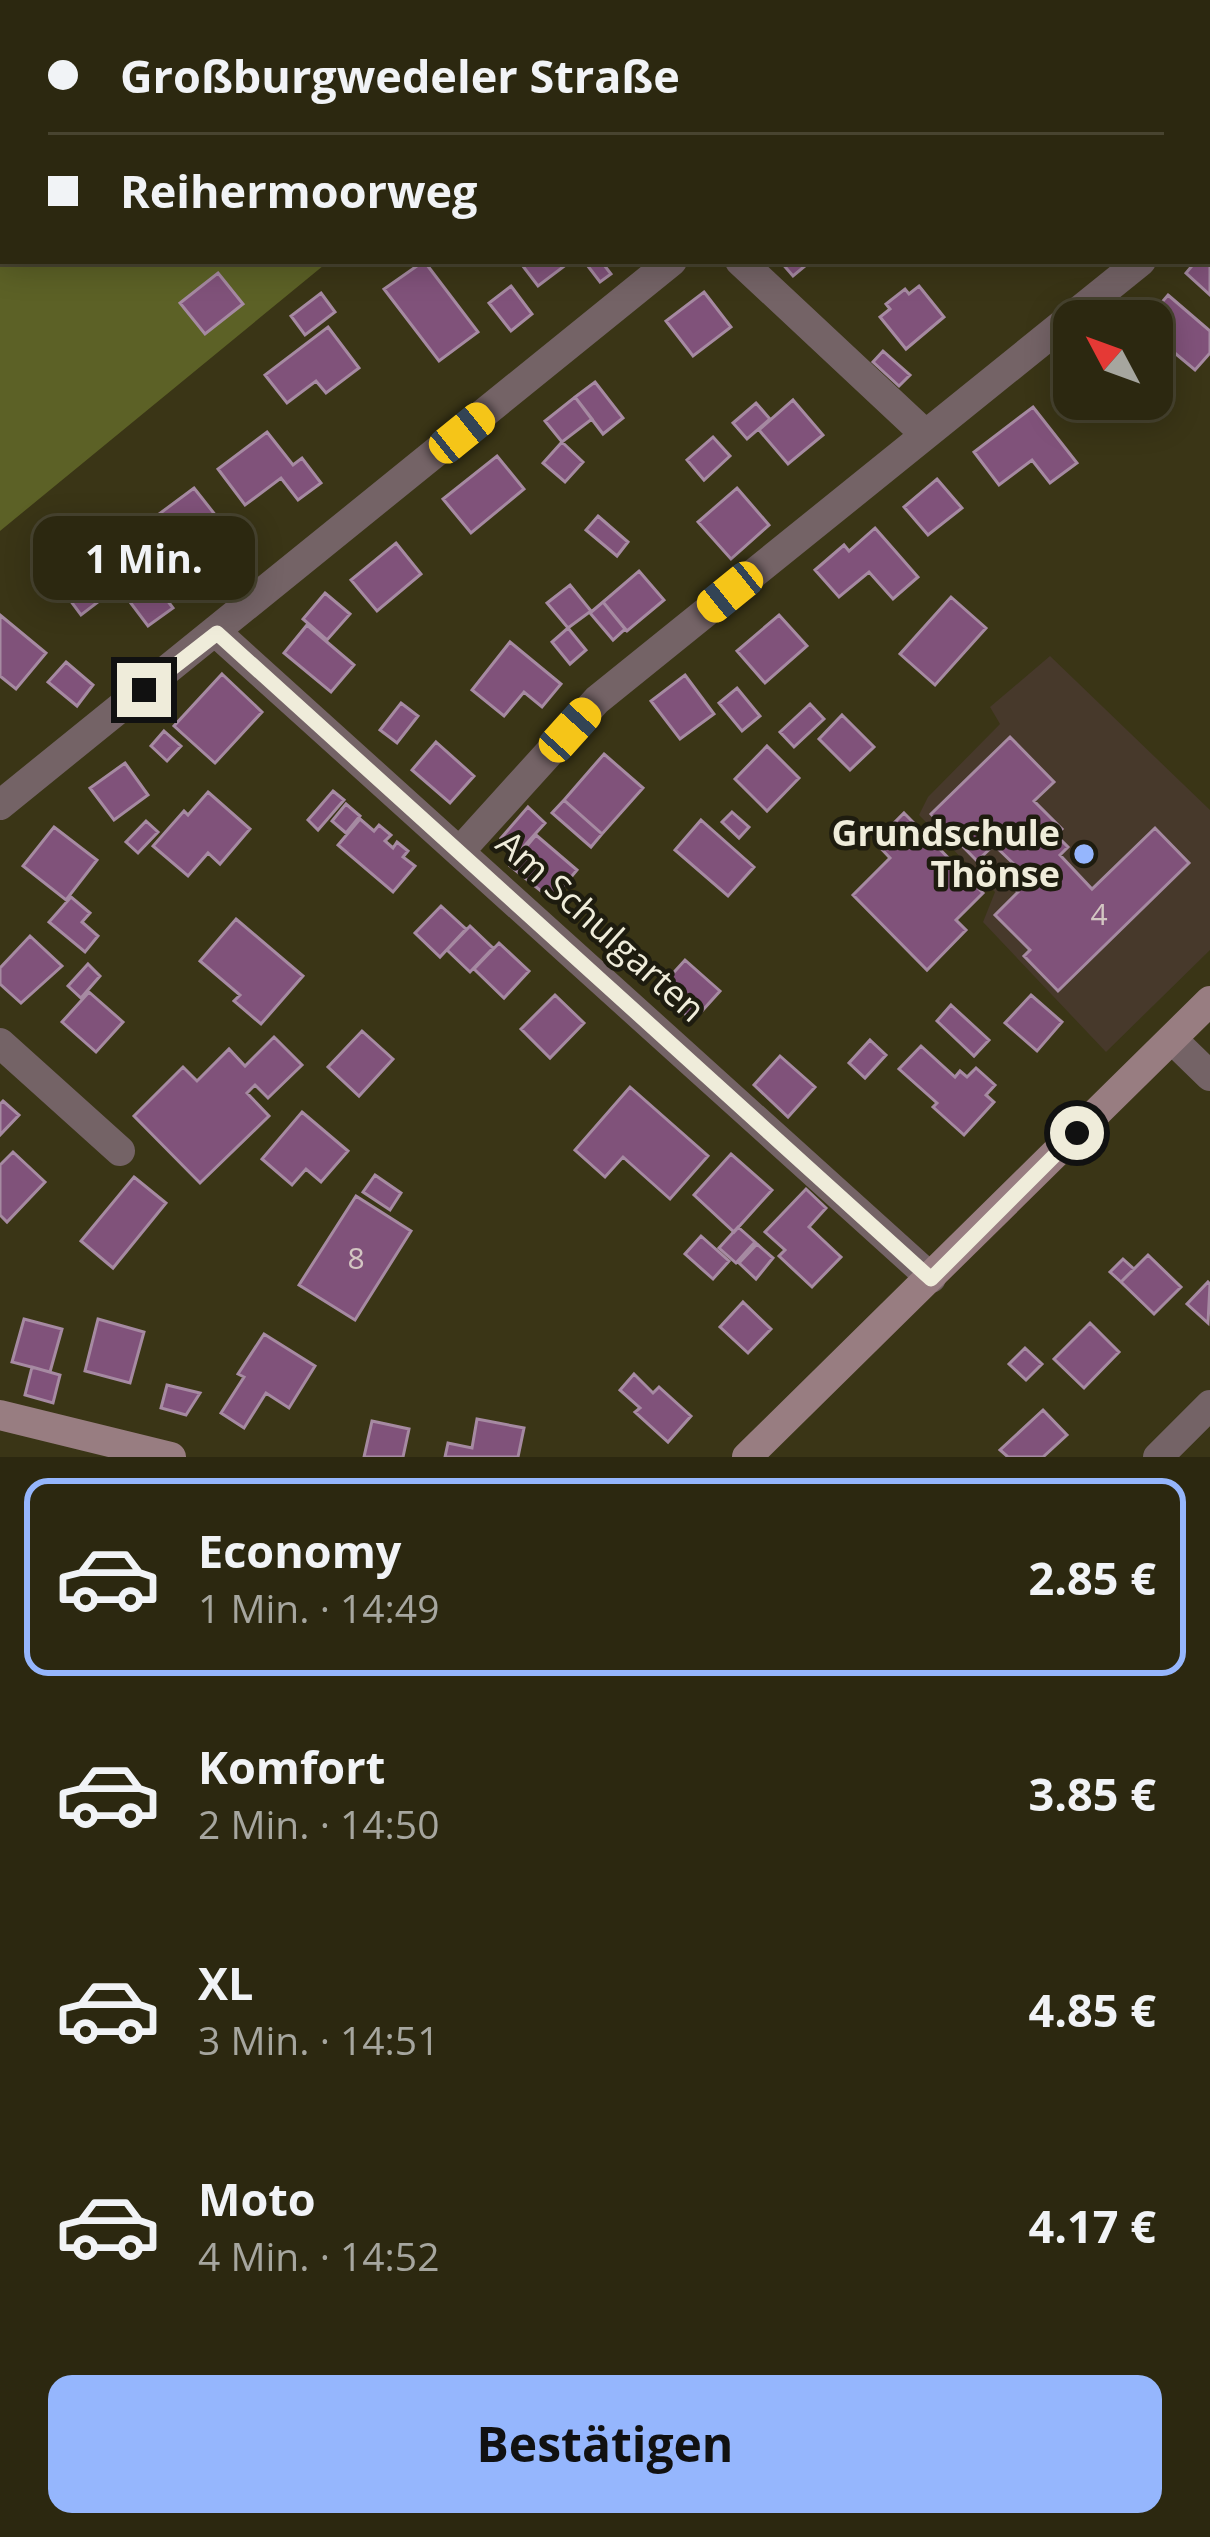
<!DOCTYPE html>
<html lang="de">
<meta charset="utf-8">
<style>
:root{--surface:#2c2810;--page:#343019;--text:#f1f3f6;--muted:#a6a69f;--line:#484430;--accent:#95b6fd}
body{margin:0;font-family:"Open Sans",sans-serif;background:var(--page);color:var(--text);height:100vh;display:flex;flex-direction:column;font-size:45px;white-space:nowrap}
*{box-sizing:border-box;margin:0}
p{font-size:39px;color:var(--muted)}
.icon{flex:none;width:66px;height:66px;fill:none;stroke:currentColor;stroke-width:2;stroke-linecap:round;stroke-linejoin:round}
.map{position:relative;height:1457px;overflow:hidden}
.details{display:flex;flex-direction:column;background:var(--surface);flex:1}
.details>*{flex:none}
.guide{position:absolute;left:0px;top:0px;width:1212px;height:264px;box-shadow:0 6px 30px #0003,0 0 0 3px var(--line);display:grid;align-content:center;height:264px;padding:0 48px;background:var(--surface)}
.needle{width:78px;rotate:311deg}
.tools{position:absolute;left:1053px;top:300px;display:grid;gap:24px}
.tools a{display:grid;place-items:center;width:120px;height:120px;border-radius:24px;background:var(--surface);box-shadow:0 6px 30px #0003,0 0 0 3px var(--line);font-size:60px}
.end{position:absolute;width:54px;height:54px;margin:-27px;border:15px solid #efecda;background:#111;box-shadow:0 0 0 6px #111}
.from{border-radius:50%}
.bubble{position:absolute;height:84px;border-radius:24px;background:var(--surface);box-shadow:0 6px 30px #0003,0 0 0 3px var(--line);font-size:39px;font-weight:700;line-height:84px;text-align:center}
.car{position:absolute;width:36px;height:72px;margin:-36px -18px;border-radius:15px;box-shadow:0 0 9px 3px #0007;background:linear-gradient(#f5c518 24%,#345 0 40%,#f5c518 0 76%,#345 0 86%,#f5c518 0)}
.guide b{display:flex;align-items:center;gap:42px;height:114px;font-size:45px}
.guide b+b{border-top:3px solid var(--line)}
.guide i{width:30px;height:30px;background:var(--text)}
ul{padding:21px 0 0;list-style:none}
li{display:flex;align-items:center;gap:36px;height:198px;margin:0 24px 18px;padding:0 24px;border:6px solid transparent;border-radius:24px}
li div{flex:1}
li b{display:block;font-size:45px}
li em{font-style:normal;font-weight:700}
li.selected{border-color:var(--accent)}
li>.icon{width:108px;height:108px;stroke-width:1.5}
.action{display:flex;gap:24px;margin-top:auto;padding:24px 48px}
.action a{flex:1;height:138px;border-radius:24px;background:var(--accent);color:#111;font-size:48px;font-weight:700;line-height:138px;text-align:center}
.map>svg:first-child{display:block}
.education{fill:#47392b}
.green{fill:#5c6126}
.building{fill:#80527a;stroke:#a68aa2;stroke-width:3}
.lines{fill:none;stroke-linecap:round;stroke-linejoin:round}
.street{stroke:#746366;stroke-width:30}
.secondary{stroke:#987d81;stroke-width:30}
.route{stroke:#efecda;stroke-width:15}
.poi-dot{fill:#95b6fd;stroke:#1e1c0f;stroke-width:4.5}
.labels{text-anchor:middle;stroke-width:9;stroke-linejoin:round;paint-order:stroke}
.number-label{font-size:30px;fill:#d3c6c2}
.poi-label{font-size:36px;font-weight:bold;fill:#efecda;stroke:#1e1c0f;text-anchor:end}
.street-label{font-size:36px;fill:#efecda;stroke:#1e1c0f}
</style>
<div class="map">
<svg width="1210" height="1457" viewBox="0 0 1210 1457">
<rect width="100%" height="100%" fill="#3a3516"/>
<!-- education -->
<path class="education" d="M1050,656L1210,810V950L1106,1052L983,922L995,892L919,815L928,797L1000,724L990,707Z"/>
<!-- green -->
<path class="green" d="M0,0L109,3H3V261H329L0,531Z"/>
<!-- building -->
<path class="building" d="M1210,246V295L1186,273L1196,261H1209Z
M424,261L478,332L439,361L384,289Z
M519,261H571L538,286Z
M584,261H601L611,274L600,282Z
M780,261H811L793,276Z
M218,273L243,304L205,334L180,303Z
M511,286L532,314L511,331L489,303Z
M919,286L944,317L906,349L880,317L890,309L886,304L905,289L909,294Z
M704,292L731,327L693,356L666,321Z
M321,293L335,312L305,335L291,316Z
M1168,295L1210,331V353L1195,370L1152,334V321H1146Z
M328,327L359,368L326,393L316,381L287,403L265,375Z
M883,351L910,375L899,386L873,362Z
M595,382L623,418L603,434L575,397Z
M575,397L592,419L562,442L545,421Z
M793,400L823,435L788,464L759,430Z
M756,403L770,419L747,439L733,423Z
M1033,407L1077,463L1050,483L1032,460L999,485L974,452Z
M267,432L293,465L302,458L321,483L298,500L281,478L245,505L218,469Z
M713,437L730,456L704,480L687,460Z
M562,442L583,462L565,482L543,463Z
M497,456L524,489L471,533L443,499Z
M937,479L962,508L928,535L904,507Z
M194,488L224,526L219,530L239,556L212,577L192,550L173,565L143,526Z
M737,488L769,525L731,559L698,522Z
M598,516L628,542L617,556L586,530Z
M875,528L918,577L893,599L869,572L839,597L815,570L844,545L849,551Z
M65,536L78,553L97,538L128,579L81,615L38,557Z
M396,543L421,574L377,611L351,580Z
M639,571L664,600L627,631L603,602Z
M155,584L173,608L148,626L130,602Z
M570,585L591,611L568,628L547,603Z
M325,593L350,614L327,640L303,619Z
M951,597L986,628L935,685L900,654Z
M603,602L625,629L613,640L590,613Z
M0,615L46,653L16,689L0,676Z
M779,615L807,646L765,683L737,651Z
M307,625L354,665L331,692L284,653Z
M568,628L586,650L570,664L552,642Z
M510,642L561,684L542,707L524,692L504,716L472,690Z
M66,662L93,685L77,706L48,682Z
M222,674L262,712L215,763L174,726Z
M685,675L714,714L680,739L651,701Z
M737,688L760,716L742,731L719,703Z
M401,703L418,716L397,743L380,730Z
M810,704L824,719L794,747L780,732Z
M842,715L874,747L850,770L819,739Z
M164,731L181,746L167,761L151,746Z
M1010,737L1054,782L1034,801L1062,829L1056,835L1068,847L1060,855L1092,889L1155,828L1189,863L1058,991L1024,956L1030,950L995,915L1018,892L1006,880L1018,868L994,845L977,861L931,814Z
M436,742L474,776L450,803L412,770Z
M767,746L799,778L767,811L735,779Z
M604,754L643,788L602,834L564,800Z
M125,763L148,795L114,820L90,788Z
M333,791L344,800L318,830L308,820Z
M208,792L250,829L220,864L208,853L188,876L153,846L184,811L188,815Z
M564,800L602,834L591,847L552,813Z
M346,804L360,816L346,833L332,821Z
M528,807L545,823L518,853L501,838Z
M732,812L749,827L739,838L722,822Z
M904,813L983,893L956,920L966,930L927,970L853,895L890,858L875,842Z
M360,819L374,831L379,825L391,835L385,841L393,848L397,842L408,851L403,857L415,866L393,892L338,845Z
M701,820L754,867L728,896L675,850Z
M146,821L158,832L138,853L126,842Z
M54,827L97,860L66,900L23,866Z
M536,835L577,870L552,900L510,866Z
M71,897L90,913L82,922L98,936L85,952L49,922Z
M441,906L466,929L440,957L415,933Z
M236,919L303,976L261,1024L234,1001L240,995L200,961Z
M470,926L493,948L470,972L447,950Z
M30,936L62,966L21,1003L0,984V968Z
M499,943L529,971L504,998L474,969Z
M685,960L720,991L693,1021L658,990Z
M88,964L100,976L81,998L68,986Z
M89,992L123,1022L96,1052L62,1022Z
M555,995L584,1023L550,1058L521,1029Z
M1031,995L1062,1022L1037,1051L1005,1023Z
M951,1005L989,1040L974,1056L937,1021Z
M362,1031L393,1059L359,1096L328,1067Z
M274,1037L302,1065L268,1098L255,1085L247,1093L269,1116L200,1183L134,1116L183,1067L197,1081L229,1049L245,1066Z
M870,1040L886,1055L865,1078L849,1063Z
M921,1046L955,1077L960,1071L967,1077L976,1068L995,1085L986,1095L994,1102L964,1135L933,1107L937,1103L899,1069Z
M780,1056L815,1087L788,1117L754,1085Z
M630,1087L708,1156L670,1199L623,1157L605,1177L575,1150Z
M3,1101L19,1115L0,1135V1104Z
M302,1112L348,1151L321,1182L306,1169L292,1185L262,1159Z
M13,1152L45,1182L7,1222L0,1215V1165Z
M731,1154L772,1190L734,1232L694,1195Z
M375,1175L401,1193L390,1210L363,1192Z
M134,1177L166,1203L113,1268L81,1241Z
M806,1189L826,1208L809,1227L841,1257L812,1287L779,1256L785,1250L765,1232Z
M356,1196L411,1231L355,1320L299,1285Z
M738,1227L755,1242L736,1263L719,1248Z
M701,1236L729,1261L713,1279L685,1254Z
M757,1244L773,1258L756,1279L739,1263Z
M1148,1255L1181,1287L1154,1314L1121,1282Z
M1123,1259L1134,1269L1121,1282L1110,1272Z
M1208,1282L1210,1284L1208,1323L1187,1304Z
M743,1302L771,1329L748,1353L720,1327Z
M24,1319L62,1329L50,1372L12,1362Z
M98,1319L144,1332L130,1383L85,1371Z
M1090,1323L1119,1352L1084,1388L1054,1359Z
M264,1334L315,1366L289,1408L266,1393L244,1428L221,1413L244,1377L238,1374Z
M1025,1348L1042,1364L1026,1380L1009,1364Z
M32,1367L60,1375L53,1403L25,1395Z
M634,1374L653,1393L659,1387L691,1416L668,1442L635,1412L640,1408L620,1390Z
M167,1385L200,1393L186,1415L161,1408Z
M1043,1410L1067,1435L1043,1457H1008L1000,1450Z
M477,1419L524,1428L518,1457H445L448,1443L472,1448Z
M372,1421L409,1429L403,1457H364Z"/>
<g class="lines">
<!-- street -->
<path class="street" d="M1183,0L1186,3
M991,3L995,0
M1209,23L1210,24
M1209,189L1210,188
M740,261L925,434
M217,633L931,1278
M0,805L672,261
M460,851L597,700L1141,261
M1172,1039L1210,1076
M0,1043L120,1151
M1158,1457L1210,1405"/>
<!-- secondary -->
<path class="secondary" d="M0,1415L171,1457
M747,1457L1210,1001"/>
</g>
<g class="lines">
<!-- route -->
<path class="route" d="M144,690L217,633L931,1279L1077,1133"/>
</g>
<!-- markers -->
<circle class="poi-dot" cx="1084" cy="854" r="12"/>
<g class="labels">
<!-- number labels -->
<g class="number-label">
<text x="1099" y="925">4</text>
<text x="356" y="1269">8</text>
</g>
<!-- poi labels -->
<g class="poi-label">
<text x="1060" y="846">Grundschule<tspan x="1060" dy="41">Thönse</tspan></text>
</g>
<!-- street labels -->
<g class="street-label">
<text transform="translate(601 926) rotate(42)" y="13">Am Schulgarten</text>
</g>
</g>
</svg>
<div class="tools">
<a><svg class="needle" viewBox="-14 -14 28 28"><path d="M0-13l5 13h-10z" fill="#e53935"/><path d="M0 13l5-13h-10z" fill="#a6a69f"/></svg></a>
</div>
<i class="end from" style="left:1077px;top:1133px"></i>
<i class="end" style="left:144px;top:690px"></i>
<div class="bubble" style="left:33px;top:516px;width:222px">1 Min.</div>
<i class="car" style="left:462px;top:433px;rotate:51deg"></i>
<i class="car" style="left:730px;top:592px;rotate:231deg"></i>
<i class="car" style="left:570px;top:730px;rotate:42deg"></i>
<div class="guide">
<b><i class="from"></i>Großburgwedeler Straße</b>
<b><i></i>Reihermoorweg</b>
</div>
</div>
<section class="details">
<ul>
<li class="selected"><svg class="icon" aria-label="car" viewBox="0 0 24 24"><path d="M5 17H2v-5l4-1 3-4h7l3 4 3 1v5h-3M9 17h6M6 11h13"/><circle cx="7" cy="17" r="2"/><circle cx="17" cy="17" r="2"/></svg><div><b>Economy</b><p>1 Min. · 14:49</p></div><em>2.85 €</em></li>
<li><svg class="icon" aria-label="car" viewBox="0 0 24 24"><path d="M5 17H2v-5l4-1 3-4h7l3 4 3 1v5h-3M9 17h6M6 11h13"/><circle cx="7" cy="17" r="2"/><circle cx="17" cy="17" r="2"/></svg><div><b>Komfort</b><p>2 Min. · 14:50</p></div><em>3.85 €</em></li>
<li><svg class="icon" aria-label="car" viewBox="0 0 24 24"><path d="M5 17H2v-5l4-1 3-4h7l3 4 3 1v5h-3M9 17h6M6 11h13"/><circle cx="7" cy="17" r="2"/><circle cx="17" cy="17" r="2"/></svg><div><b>XL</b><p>3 Min. · 14:51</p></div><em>4.85 €</em></li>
<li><svg class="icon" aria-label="car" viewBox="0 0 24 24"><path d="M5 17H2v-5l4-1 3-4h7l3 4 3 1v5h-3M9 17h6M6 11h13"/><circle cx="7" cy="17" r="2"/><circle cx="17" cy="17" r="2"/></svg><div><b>Moto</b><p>4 Min. · 14:52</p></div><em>4.17 €</em></li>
</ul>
<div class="action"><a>Bestätigen</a></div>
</section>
